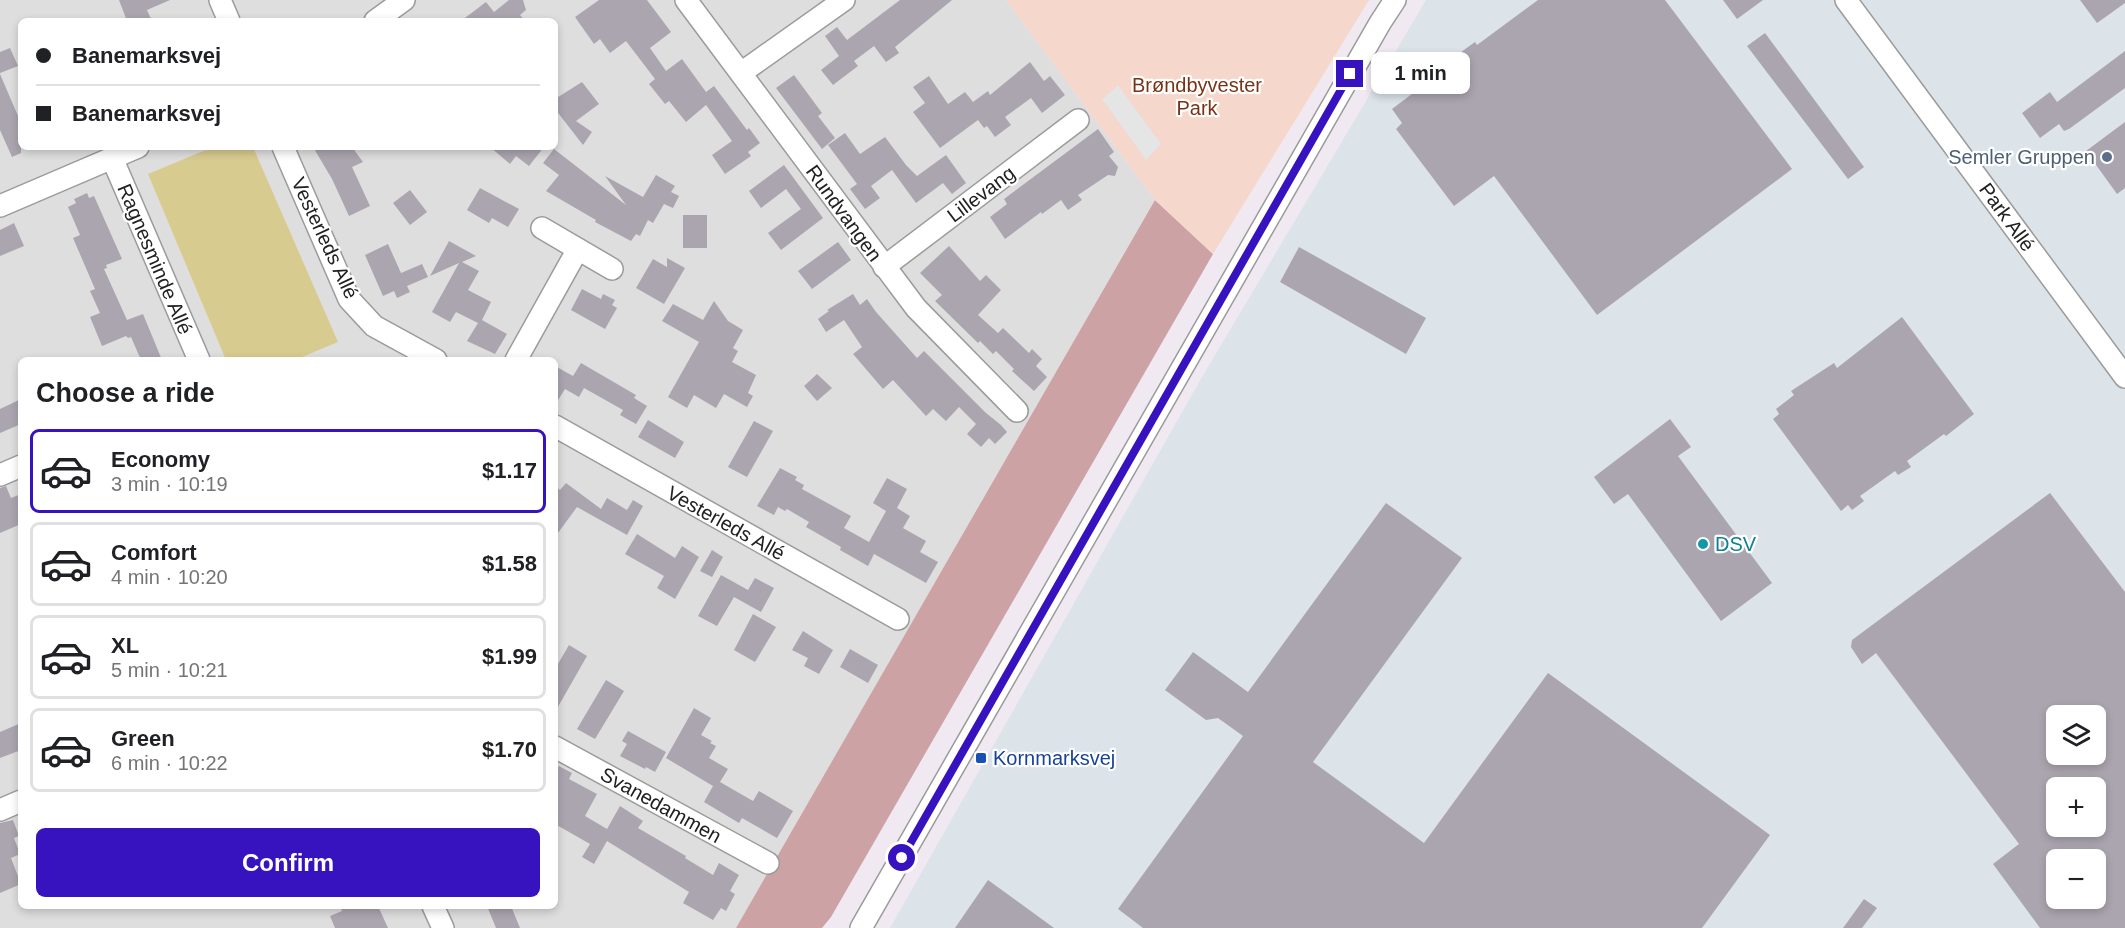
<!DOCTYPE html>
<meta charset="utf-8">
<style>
:root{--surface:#fff;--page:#f6f6f6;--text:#202124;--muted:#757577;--line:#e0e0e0;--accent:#3713c0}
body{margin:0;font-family:Arial,sans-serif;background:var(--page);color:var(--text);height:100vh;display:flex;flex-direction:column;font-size:22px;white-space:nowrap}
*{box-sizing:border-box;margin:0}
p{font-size:20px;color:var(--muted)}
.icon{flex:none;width:33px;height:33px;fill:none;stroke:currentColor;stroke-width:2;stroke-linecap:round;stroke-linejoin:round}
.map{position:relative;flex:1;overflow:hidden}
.side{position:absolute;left:18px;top:357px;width:540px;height:552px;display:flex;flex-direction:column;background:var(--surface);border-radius:9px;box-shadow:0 3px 9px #0003}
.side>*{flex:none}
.banner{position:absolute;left:18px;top:18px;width:540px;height:132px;border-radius:9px;box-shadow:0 3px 9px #0003;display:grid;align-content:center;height:132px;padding:0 18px;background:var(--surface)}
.buttons{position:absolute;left:2046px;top:705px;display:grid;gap:12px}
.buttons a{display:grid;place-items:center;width:60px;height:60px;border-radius:9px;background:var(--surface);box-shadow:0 3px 9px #0003;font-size:30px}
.end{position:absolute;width:27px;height:27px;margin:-14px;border:8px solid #3713c0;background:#fff;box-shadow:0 0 0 3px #fff}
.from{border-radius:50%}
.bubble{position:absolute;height:42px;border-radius:9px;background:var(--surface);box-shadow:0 3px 9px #0003;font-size:20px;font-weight:700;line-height:42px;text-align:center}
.banner b{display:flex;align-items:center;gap:21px;height:57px;font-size:22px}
.banner b+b{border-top:2px solid var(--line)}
.banner i{width:15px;height:15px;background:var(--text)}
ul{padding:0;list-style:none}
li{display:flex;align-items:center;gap:18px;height:84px;margin:0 12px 9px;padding:0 6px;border:3px solid var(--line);border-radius:9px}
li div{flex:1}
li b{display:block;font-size:22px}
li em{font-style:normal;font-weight:700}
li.current{border-color:var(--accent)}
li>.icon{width:54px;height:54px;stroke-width:1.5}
h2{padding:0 18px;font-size:27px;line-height:72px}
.action{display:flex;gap:12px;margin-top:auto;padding:12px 18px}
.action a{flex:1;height:69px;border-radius:9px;background:var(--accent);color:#fff;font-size:24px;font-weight:700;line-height:69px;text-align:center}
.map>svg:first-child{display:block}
.residential{fill:#dfdedf;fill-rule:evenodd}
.industrial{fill:#dce4e9;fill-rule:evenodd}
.forest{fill:#cca2a5}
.park{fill:#f5d7cb}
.pitch{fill:#d8cb8f}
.parking{fill:#e5e5e5}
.building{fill:#aba5af;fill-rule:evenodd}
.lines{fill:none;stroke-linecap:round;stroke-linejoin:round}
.minor-casing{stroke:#9b9b9b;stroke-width:24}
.minor{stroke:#fff;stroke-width:21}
.route{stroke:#3713c0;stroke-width:8}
.service-dot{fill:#5c6f8a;stroke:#fff;stroke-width:2}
.culture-dot{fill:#0f9aa8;stroke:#fff;stroke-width:2}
.transit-dot{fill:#1a4fb4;stroke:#fff;stroke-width:2}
.labels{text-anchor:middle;stroke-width:4.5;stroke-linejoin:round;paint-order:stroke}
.park-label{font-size:20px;fill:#783316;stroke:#fff}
.service-label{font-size:20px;fill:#4e5e75;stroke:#fff;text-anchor:end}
.street-label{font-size:20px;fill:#212121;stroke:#fff}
.culture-label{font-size:20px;fill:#0d838f;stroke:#fff;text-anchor:start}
.transit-label{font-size:20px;fill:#164399;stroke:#fff;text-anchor:start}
</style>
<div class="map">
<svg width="2125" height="928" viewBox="0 0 2125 928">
<rect width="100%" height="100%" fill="#f0e9f1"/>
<!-- residential -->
<path class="residential" d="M0,0H1006L1155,200L736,928H0ZM21,21H555V147H21ZM21,360H555V906H21Z"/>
<!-- industrial -->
<path class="industrial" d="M1426,0H2125V928H890L1202,377ZM2056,716H2096V754H2056ZM2056,788H2096V826H2056ZM2056,860H2096V898H2056Z"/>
<!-- forest -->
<path class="forest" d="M1155,200L1213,254L831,917L822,928H736Z"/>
<!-- park -->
<path class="park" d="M1006,0H1369L1213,254L1155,200Z"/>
<!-- pitch -->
<path class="pitch" d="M213,147H253L338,342L295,360H226L148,174Z"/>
<!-- parking -->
<path class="parking" d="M1118,85L1161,144L1146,160L1102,99Z"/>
<!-- building -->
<path class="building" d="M119,0H170L147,10L152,21H127Z
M509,0H523L526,10L520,15L525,21H461L486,2L494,12Z
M599,0H647L671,32L650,48L666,71L682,59L706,92L714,86L747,130L749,128L760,143L748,152L751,156L725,174L712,155L732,141L706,105L686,122L669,101L665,104L649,84L655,79L626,41L610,53L600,39L594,44L575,17Z
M900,0H952L895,47L899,53L886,62L874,46L854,61L858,66L833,85L821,70L839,56L825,36L837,27L847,40Z
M1538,0H1665L1792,169L1597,315L1494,176L1454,206L1396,129L1402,123L1392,109L1453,63L1450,60L1475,42L1477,45Z
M1723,0H1763L1737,19Z
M2080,0H2125V3L2097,23Z
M1765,33L1864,167L1848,179L1747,46Z
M10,48L18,66L0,73V52Z
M2125,51V88L2069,129L2064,131L2059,124L2040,138L2022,113L2050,92L2057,102Z
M1030,62L1044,81L1050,76L1065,95L1042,113L1031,98L1005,117L1011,125L995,137L987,126L984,128L978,120L940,148L913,112L925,103L913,87L929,76L948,104L965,92L973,102L988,91L990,95Z
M0,74L21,123V153L12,157L0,130Z
M794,75L822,113L818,116L835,138L822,149L776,88Z
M582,82L599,104L576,121L592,132L583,145L555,109V99Z
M2125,122V188L2117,194L2086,151Z
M1098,129L1114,152L1109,156L1118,167L1115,176L1108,175L1078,195L1082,200L1068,210L1061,200L1042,214L1041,212L1005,239L990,217L1007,204L1004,199Z
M845,133L860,154L885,137L906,165L917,176L946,155L966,183L952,194L943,183L916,203L892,170L871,186L880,198L865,209L850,189L857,184L828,145Z
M313,147H352L363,162L352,167L370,206L349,216L332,179Z
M490,147H544L529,166L516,156L510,164Z
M554,149L626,205L605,176L643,197L656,175L675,186L671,192L679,196L673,208L664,204L653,223L648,220L640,236L636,234L631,241L595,222L596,220L546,191L559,175L543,163Z
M784,165L823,218L781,250L768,233L801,209L786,189L761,208L749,191Z
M480,188L519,209L508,227L492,218L489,223L467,210Z
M410,190L427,212L410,225L393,203Z
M87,193L89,198L94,196L122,259L106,265L107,268L104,269L127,320L143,314L162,360H141L131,337L128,338L126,336L102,346L90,317L100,313L90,291L95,289L73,238L80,235L68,207L76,203L74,199Z
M683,215H707V248H683Z
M14,223L24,246L0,256V230Z
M449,241L476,256L462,262L479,271L468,290L491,302L482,320L507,334L495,354L467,341L478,323L456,312L450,322L432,312L459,263L430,276Z
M838,242L851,260L812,289L798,271Z
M388,244L401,273L422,264L428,277L407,286L410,292L397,298L394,291L383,296L365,255Z
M949,246L980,281L986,275L1001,290L978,315L998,333L1003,328L1029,353L1032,349L1042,359L1036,366L1047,377L1034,391L1012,371L1014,369L996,351L993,354L980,341L978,343L935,301L942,295L920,273Z
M1299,247L1426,318L1406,354L1280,282Z
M667,258L685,268L664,304L636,288L653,259L667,267Z
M582,289L601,299L603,294L615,300L612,305L617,308L605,329L571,310Z
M853,294L860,305L867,299L876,312L917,358L924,351L986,413L1001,425L1007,432L995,444L989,438L981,447L967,434L976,424L959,407L946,421L933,409L926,416L893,380L883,389L853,354L862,347L844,320L826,332L818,319L829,311L827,310Z
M714,301L728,321L743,330L733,348L738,351L732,362L756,375L748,393L753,396L747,407L724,394L716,408L694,395L687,408L668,397L699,342L662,321L673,304L703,320Z
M1902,317L1974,414L1946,436L1944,434L1907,461L1911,467L1898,475L1895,471L1860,496L1864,501L1852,510L1848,505L1841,511L1773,419L1779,414L1776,409L1794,395L1791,391L1834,363L1837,368Z
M581,363L636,395L634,398L647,406L636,424L620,415L623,410L584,388L579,397L565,389L555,405V366L573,376Z
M817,374L832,388L817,401L804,386Z
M21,399V424L0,433V409Z
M1670,419L1691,447L1678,456L1772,583L1721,621L1628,494L1614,504L1594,477Z
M648,420L684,442L675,458L638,437Z
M754,421L773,431L747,477L728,467Z
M780,468L797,477L795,480L804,485L802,489L851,516L844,528L869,542L886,511L873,503L887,478L907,489L897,508L910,516L903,528L926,541L920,552L938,562L926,583L874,554L868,566L840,550L841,547L806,527L809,522L787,509L785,511L778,507L774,515L757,506Z
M566,483L601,509L607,498L627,510L633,500L643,506L627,535L577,507L555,537V486L560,490Z
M6,486L11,498L21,494V524L0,533V488Z
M2050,493L2125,592V928H2040L1993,864L2019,844L1876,653L1862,664L1851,647L1852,640ZM2056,716H2096V754H2056ZM2056,788H2096V826H2056ZM2056,860H2096V898H2056Z
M1386,503L1462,558L1313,762L1424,843L1548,673L1770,835L1702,928H1143L1118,909L1243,736L1218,718L1206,720L1165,690L1193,652L1248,692Z
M637,534L675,558L682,546L699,557L675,599L657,588L664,576L625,554Z
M712,550L723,557L712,577L700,571Z
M721,575L748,590L755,578L774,588L761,612L734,597L717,626L698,616Z
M753,614L776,627L755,662L734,650Z
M803,631L833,650L819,674L804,666L808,658L792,650Z
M569,645L587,656L555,712V669Z
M850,649L878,665L868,683L840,667Z
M606,680L624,691L595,739L577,729Z
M694,708L711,718L701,735L712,741L710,743L716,746L709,758L728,769L720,782L753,801L759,791L793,811L777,838L742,818L739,823L704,802L713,786L666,758Z
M21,723V750L0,758V732Z
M628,731L666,752L655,772L646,767L645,769L620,756L627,744L622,741Z
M559,766L572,773L569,779L597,794L585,816L607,829L620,806L643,821L638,828L686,856L685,858L713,875L719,863L739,875L730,891L735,894L726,911L721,908L713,920L683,903L689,892L607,841L594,864L582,857L590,844L555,824V771Z
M13,820L19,836L14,838L20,854L11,858L21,884L0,893V823Z
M988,880L1054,928H955Z
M1864,899L1877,908L1862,928H1843Z
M340,906H378L388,928H335L330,916L342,911Z
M487,906H511L520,928H496Z"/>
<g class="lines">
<defs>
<path id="minor" d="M220,0L229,21
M686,0L916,308L1017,411
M1846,0L2125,377
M375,21L404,0
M741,73L844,0
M283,147L349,299L374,326L436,360
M112,158L199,360
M0,206L138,147
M542,228L612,269
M884,267L1078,120
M516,360L578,249
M555,426L898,619
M0,475L21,466
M555,747L768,863
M0,810L21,801
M433,906L443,928
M861,928L1380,23L1395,0"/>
</defs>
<!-- minor casing -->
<use href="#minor" class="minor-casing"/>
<!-- minor -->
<use href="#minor" class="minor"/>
</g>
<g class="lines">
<!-- route -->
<path class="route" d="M902,858L1350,74"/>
</g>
<!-- markers -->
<circle class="service-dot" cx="2107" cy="157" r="6"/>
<circle class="culture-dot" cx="1703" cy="544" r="6"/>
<rect class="transit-dot" x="975" y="752" width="12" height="12" rx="3"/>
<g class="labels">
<!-- park labels -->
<g class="park-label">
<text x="1197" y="92">Brøndbyvester<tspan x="1197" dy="23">Park</tspan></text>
</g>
<!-- service labels -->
<g class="service-label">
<text x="2095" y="164">Semler Gruppen</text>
</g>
<!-- street labels -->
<g class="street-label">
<text transform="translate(981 194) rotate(-37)" y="7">Lillevang</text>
<text transform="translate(844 213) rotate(54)" y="7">Rundvangen</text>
<text transform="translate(2007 217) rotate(54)" y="7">Park Allé</text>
<text transform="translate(325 238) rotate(65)" y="7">Vesterleds Allé</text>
<text transform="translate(155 259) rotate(67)" y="7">Ragnesminde Allé</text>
<text transform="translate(726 523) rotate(29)" y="7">Vesterleds Allé</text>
<text transform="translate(661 805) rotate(29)" y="7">Svanedammen</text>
</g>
<!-- culture labels -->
<g class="culture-label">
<text x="1715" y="551">DSV</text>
</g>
<!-- transit labels -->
<g class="transit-label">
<text x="993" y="765">Kornmarksvej</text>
</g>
</g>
</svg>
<div class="buttons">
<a><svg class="icon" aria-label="layers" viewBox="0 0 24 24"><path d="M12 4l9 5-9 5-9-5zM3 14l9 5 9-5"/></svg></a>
<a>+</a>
<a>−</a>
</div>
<i class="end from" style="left:902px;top:858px"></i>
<i class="end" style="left:1350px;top:74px"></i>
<div class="bubble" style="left:1371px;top:52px;width:99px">1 min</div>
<div class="banner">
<b><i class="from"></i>Banemarksvej</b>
<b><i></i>Banemarksvej</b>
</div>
<section class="side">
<h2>Choose a ride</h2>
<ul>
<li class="current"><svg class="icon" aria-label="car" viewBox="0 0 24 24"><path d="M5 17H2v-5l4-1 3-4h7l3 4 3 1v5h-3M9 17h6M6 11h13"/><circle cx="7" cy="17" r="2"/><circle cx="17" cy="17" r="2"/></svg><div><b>Economy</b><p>3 min · 10:19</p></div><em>$1.17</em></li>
<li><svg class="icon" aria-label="car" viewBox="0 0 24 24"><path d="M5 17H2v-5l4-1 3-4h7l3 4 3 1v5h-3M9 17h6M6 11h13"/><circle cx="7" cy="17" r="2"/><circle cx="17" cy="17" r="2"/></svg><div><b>Comfort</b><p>4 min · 10:20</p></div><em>$1.58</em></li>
<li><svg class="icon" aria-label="car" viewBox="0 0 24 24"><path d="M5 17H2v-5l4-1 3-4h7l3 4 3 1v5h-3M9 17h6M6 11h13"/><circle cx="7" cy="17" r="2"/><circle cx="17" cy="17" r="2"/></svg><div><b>XL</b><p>5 min · 10:21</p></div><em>$1.99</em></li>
<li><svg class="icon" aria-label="car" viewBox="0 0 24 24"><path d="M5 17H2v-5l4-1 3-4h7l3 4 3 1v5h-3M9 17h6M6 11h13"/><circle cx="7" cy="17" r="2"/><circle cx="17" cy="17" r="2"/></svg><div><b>Green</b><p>6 min · 10:22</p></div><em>$1.70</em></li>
</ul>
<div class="action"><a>Confirm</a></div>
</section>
</div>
